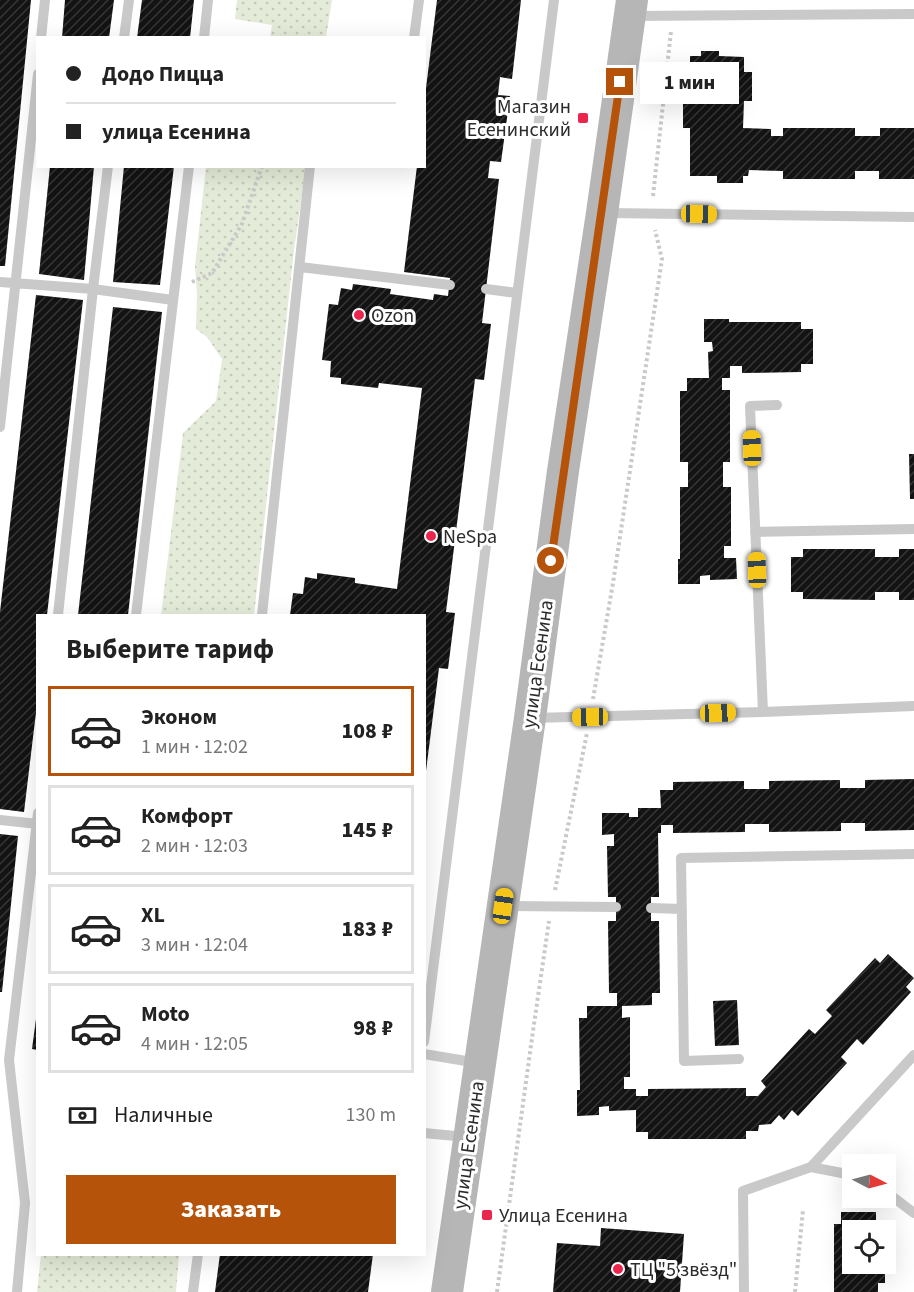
<!DOCTYPE html>
<html lang="ru">
<meta charset="utf-8">
<style>
:root{--surface:#fff;--page:#f6f6f6;--text:#222;--muted:#767676;--line:#e0e0e0;--accent:#b45309}
body{margin:0;font-family:"Source Sans 3",sans-serif;background:var(--page);color:var(--text);height:100vh;display:flex;flex-direction:column;font-size:22px;white-space:nowrap}
*{box-sizing:border-box;margin:0}
p{font-size:20px;color:var(--muted)}
.icon{flex:none;width:33px;height:33px;fill:none;stroke:currentColor;stroke-width:2;stroke-linecap:round;stroke-linejoin:round}
.map{position:relative;flex:1;overflow:hidden}
.sheet{position:absolute;left:36px;top:614px;width:390px;height:642px;display:flex;flex-direction:column;background:var(--surface);border-radius:0px;box-shadow:0 6px 24px #0002}
.sheet>*{flex:none}
.banner{position:absolute;left:36px;top:36px;width:390px;height:132px;border-radius:0px;box-shadow:0 6px 24px #0002;display:grid;align-content:center;height:132px;padding:0 30px;background:var(--surface)}
.needle{width:39px;rotate:96deg}
.fabs{position:absolute;left:842px;top:1154px;display:grid;gap:12px}
.fabs a{display:grid;place-items:center;width:54px;height:54px;border-radius:0px;background:var(--surface);box-shadow:0 6px 24px #0002;font-size:30px}
.end{position:absolute;width:27px;height:27px;margin:-14px;border:8px solid #b45309;background:#fff;box-shadow:0 0 0 3px #fff}
.from{border-radius:50%}
.bubble{position:absolute;height:42px;border-radius:0px;background:var(--surface);box-shadow:0 6px 24px #0002;font-size:20px;font-weight:800;line-height:42px;text-align:center}
.car{position:absolute;width:18px;height:36px;margin:-18px -9px;border-radius:8px;box-shadow:0 0 4px 2px #0007;background:linear-gradient(#f5c518 24%,#345 0 40%,#f5c518 0 76%,#345 0 86%,#f5c518 0)}
.banner b{display:flex;align-items:center;gap:21px;height:57px;font-size:22px}
.banner b+b{border-top:2px solid var(--line)}
.banner i{width:15px;height:15px;background:var(--text)}
ul{padding:0;list-style:none}
li{display:flex;align-items:center;gap:18px;height:90px;margin:0 12px 9px;padding:0 18px;border:3px solid var(--line);border-radius:0px}
li div{flex:1}
li b{display:block;font-size:22px}
li em{font-style:normal;font-weight:800}
li.selected{border-color:var(--accent)}
li>.icon{width:54px;height:54px;stroke-width:1.5}
h2{padding:0 30px;font-size:27px;line-height:72px}
.pay{display:flex;align-items:center;gap:15px;height:66px;padding:0 30px;font-size:22px}
.pay p{margin-inline-start:auto}
.primary-button{display:flex;gap:12px;margin-top:auto;padding:12px 30px}
.primary-button a{flex:1;height:69px;border-radius:0px;background:var(--accent);color:#fff;font-size:24px;font-weight:800;line-height:69px;text-align:center}
.map>svg:first-child{display:block}
.grass{fill:url(#grass-dots)}
.building{fill:url(#building-hatch)}
.lines{fill:none;stroke-linecap:round;stroke-linejoin:round}
.path{stroke:#c9c9c9;stroke-width:4;stroke-dasharray:3 3;stroke-linecap:butt}
.lane{stroke:#c9c9c9;stroke-width:10}
.secondary{stroke:#b6b6b6;stroke-width:32}
.route{stroke:#b45309;stroke-width:8}
.poi-dot{fill:#eb264d;stroke:#fff;stroke-width:2}
.labels{text-anchor:middle;stroke-width:6;stroke-linejoin:round;paint-order:stroke}
.poi-label{font-size:20px;fill:#2c2c2c;stroke:#fff;text-anchor:start}
.street-label{font-size:20px;fill:#2c2c2c;stroke:#fff}
</style>
<div class="map">
<svg width="914" height="1292" viewBox="0 0 914 1292">
<defs>
<pattern id="grass-dots" width="8" height="8" patternUnits="userSpaceOnUse" patternTransform="scale(1.5)"><rect width="8" height="8" fill="#e4ebd8"/><path d="M2 2h.1M6 6h.1" fill="none" stroke="#c4caba" stroke-width="1.8" stroke-linecap="round"/></pattern>
<pattern id="building-hatch" width="6" height="6" patternUnits="userSpaceOnUse" patternTransform="scale(1.5)"><rect width="6" height="6" fill="#131313"/><path d="M-1 1l2-2M0 6l6-6M5 7l2-2" fill="none" stroke="#363636"/></pattern>
</defs>
<rect width="100%" height="100%" fill="#fff"/>
<!-- grass -->
<path class="grass" d="M237,0H332L326,37H270L272,25L235,19Z
M206,167H306L294,250L254,615H161L183,433L216,401L222,359L207,337L196,329L197,294L195,266Z
M41,1254H179L176,1292H37Z"/>
<!-- building -->
<path class="building" d="M0,0H31L5,266H0Z
M65,0H114L109,38H62Z
M142,0H194L190,38H137Z
M437,0H521L512,79L500,77L498,95L510,96L501,162L490,161L488,178L499,179L482,323L491,324L484,380L475,379L446,612L455,613L448,669L439,668L426,771H424V615H290L293,593L303,594L305,577L317,579V573L355,578V583L397,589L422,388L379,383L378,388L341,384V378L330,377L331,361L322,360L329,304L338,305L341,288L352,290L353,284L391,289L390,294L433,300L434,294L448,296L450,278L404,272L417,166H424V104Z
M701,51H719V56L744,57V72H752V101H744L743,128L771,129V136H783V128H855V136H880V128H914V179H879V171H855V179H783V171L749,170L748,176H743V183H717V176H690V128H683V101L690,100V56H701Z
M50,166H94L84,280L39,274Z
M124,166H174L160,285L113,282Z
M36,295L83,300L47,615H38V696L24,812L0,809V612Z
M113,307L162,312L128,615H78Z
M704,319H729V322H801V329H813V364H801V372L742,373V366H730V378H722V390H730V462H723V487H731V546H724V558H736L737,579L710,580V575L700,576V584H678V559H680V487H688V462H680V391H687V378H709L708,352L713,351L712,342H704Z
M909,454H914V499H910Z
M803,549H875V557H899V549H914V600H899V592H875V600L803,599V592H791V557H803Z
M914,779V830L865,831V823H841V831L769,832V824H745V832L673,833V825H661V833H658L659,897H651V921H659L660,993H652V1005L622,1006V1018L630,1017V1077H624V1089H636V1096H648V1089L746,1088V1096H758L766,1087L761,1081L809,1029L815,1034L832,1016L826,1010L875,958L880,963L888,954L914,978L906,987L911,992L863,1045L857,1039L841,1057L847,1063L798,1116L792,1110L784,1120L779,1115L771,1124L759,1125L758,1131H746V1139H648V1132H636V1110L609,1111V1106L599,1107V1115L577,1116V1090H580L579,1018H587V1006H617V993H609L608,921H616V897H608L607,846H614V834L602,835V813H629V817H638V808H661L660,790H673V782L744,781V789H769V781L840,780V788H865V780Z
M0,834L18,836L2,992H0Z
M737,1000L739,1045L715,1046L713,1001Z
M36,1019H38V1050L32,1049Z
M841,1212H876V1224H884V1230H852V1263H885V1283H878V1292H834V1224H841Z
M601,1228L684,1234L680,1292H553L557,1243L600,1246Z
M220,1254H373L368,1292H215Z"/>
<g class="lines">
<!-- path -->
<path class="path" d="M653,196L671,31
M192,282L212,273L242,224L262,166
M593,699L613,583L662,259L655,230
M555,890L587,733
M497,1292L533,1031L549,921
M795,1292L803,1210"/>
<!-- lane -->
<path class="lane" d="M633,16L914,14
M41,38L45,0
M124,38L129,0
M204,38L208,0
M414,38L419,0
M606,213L914,217
M300,267L450,285
M0,282L93,289L173,300
M486,289L517,293
M0,427L38,74
M755,532L914,529
M58,615L93,289L108,166
M136,615L189,166
M262,615L310,166
M763,712L750,406L777,405
M533,718L763,712L914,706
M0,820L38,824
M506,906L616,907
M651,908L682,909
M424,1042L554,0
M424,1054L478,1063
M739,1059L684,1061L681,858L914,854
M424,1133L466,1137
M811,1167L852,1175
M885,1191L914,1213
M17,1292L25,1203L9,1060L38,813
M193,1292L198,1254
M744,1292L743,1191L811,1167L914,1055"/>
<!-- secondary -->
<path class="secondary" d="M447,1292L530,718L563,471L602,213L632,0"/>
</g>
<g class="lines">
<!-- route -->
<path class="route" d="M551,561L620,82"/>
</g>
<!-- markers -->
<g class="poi-dot">
<rect x="577" y="112" width="12" height="12" rx="3"/>
<circle cx="359" cy="315" r="6"/>
<circle cx="431" cy="536" r="6"/>
<rect x="481" y="1209" width="12" height="12" rx="3"/>
<circle cx="618" cy="1269" r="6"/>
</g>
<g class="labels">
<!-- poi labels -->
<g class="poi-label">
<text x="571" y="113" text-anchor="end">Магазин<tspan x="571" dy="23">Есенинский</tspan></text>
<text x="371" y="322">Ozon</text>
<text x="443" y="543">NeSpa</text>
<text x="499" y="1222">Улица Есенина</text>
<text x="630" y="1276">ТЦ "5 звёзд"</text>
</g>
<!-- street labels -->
<g class="street-label">
<text transform="translate(537 664) rotate(-82)" y="7">улица Есенина</text>
<text transform="translate(468 1145) rotate(-82)" y="7">улица Есенина</text>
</g>
</g>
</svg>
<div class="fabs">
<a><svg class="needle" viewBox="-14 -14 28 28"><path d="M0-13l5 13h-10z" fill="#e53935"/><path d="M0 13l5-13h-10z" fill="#767676"/></svg></a>
<a><svg class="icon" aria-label="locate" viewBox="0 0 24 24"><circle cx="12" cy="12" r="6"/><path d="M12 2v4M12 18v4M2 12h4M18 12h4"/></svg></a>
</div>
<i class="end from" style="left:551px;top:561px"></i>
<i class="end" style="left:620px;top:82px"></i>
<div class="bubble" style="left:640px;top:62px;width:99px">1 мин</div>
<i class="car" style="left:699px;top:214px;rotate:91deg"></i>
<i class="car" style="left:752px;top:448px;rotate:358deg"></i>
<i class="car" style="left:757px;top:570px;rotate:358deg"></i>
<i class="car" style="left:718px;top:713px;rotate:88deg"></i>
<i class="car" style="left:590px;top:717px;rotate:269deg"></i>
<i class="car" style="left:503px;top:906px;rotate:8deg"></i>
<div class="banner">
<b><i class="from"></i>Додо Пицца</b>
<b><i></i>улица Есенина</b>
</div>
<section class="sheet">
<h2>Выберите тариф</h2>
<ul>
<li class="selected"><svg class="icon" aria-label="car" viewBox="0 0 24 24"><path d="M5 17H2v-5l4-1 3-4h7l3 4 3 1v5h-3M9 17h6M6 11h13"/><circle cx="7" cy="17" r="2"/><circle cx="17" cy="17" r="2"/></svg><div><b>Эконом</b><p>1 мин · 12:02</p></div><em>108 ₽</em></li>
<li><svg class="icon" aria-label="car" viewBox="0 0 24 24"><path d="M5 17H2v-5l4-1 3-4h7l3 4 3 1v5h-3M9 17h6M6 11h13"/><circle cx="7" cy="17" r="2"/><circle cx="17" cy="17" r="2"/></svg><div><b>Комфорт</b><p>2 мин · 12:03</p></div><em>145 ₽</em></li>
<li><svg class="icon" aria-label="car" viewBox="0 0 24 24"><path d="M5 17H2v-5l4-1 3-4h7l3 4 3 1v5h-3M9 17h6M6 11h13"/><circle cx="7" cy="17" r="2"/><circle cx="17" cy="17" r="2"/></svg><div><b>XL</b><p>3 мин · 12:04</p></div><em>183 ₽</em></li>
<li><svg class="icon" aria-label="car" viewBox="0 0 24 24"><path d="M5 17H2v-5l4-1 3-4h7l3 4 3 1v5h-3M9 17h6M6 11h13"/><circle cx="7" cy="17" r="2"/><circle cx="17" cy="17" r="2"/></svg><div><b>Moto</b><p>4 мин · 12:05</p></div><em>98 ₽</em></li>
</ul>
<div class="pay"><svg class="icon" aria-label="cash" viewBox="0 0 24 24"><path d="M3 7h18v10H3z"/><circle cx="12" cy="12" r="2"/></svg>Наличные<p>130 m</p></div>
<div class="primary-button"><a>Заказать</a></div>
</section>
</div>
